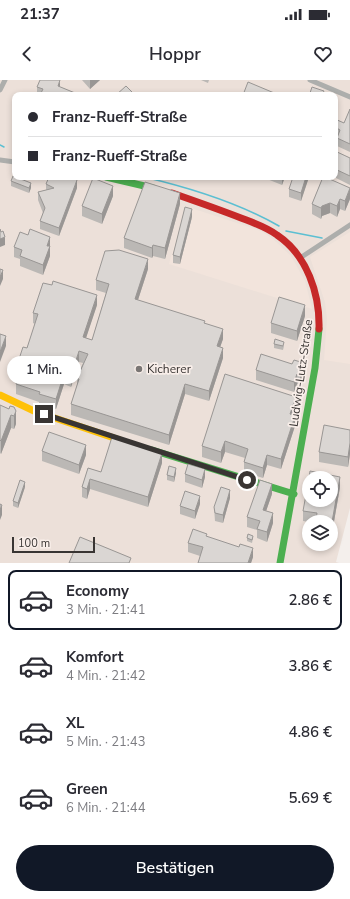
<!DOCTYPE html>
<html lang="de">
<meta charset="utf-8">
<style>
:root{--surface:#fff;--page:#f2f2f3;--text:#2b2b33;--muted:#7c7c81;--line:#e1e1e2;--accent:#111827}
body{margin:0;font-family:"Nunito Sans",sans-serif;background:var(--page);color:var(--text);height:100vh;display:flex;flex-direction:column;font-size:15px;white-space:nowrap}
*{box-sizing:border-box;margin:0}
p{font-size:13px;color:var(--muted)}
.icon{flex:none;width:22px;height:22px;fill:none;stroke:currentColor;stroke-width:2;stroke-linecap:round;stroke-linejoin:round}
.map{position:relative;height:483px;overflow:hidden}
.side{display:flex;flex-direction:column;background:var(--surface);flex:1}
.side>*{flex:none}
.top-card{position:absolute;left:12px;top:12px;width:326px;height:88px;border-radius:8px;box-shadow:0 2px 6px #0003;display:grid;align-content:center;height:88px;padding:0 16px;background:var(--surface)}
.fabs{position:absolute;left:302px;top:391px;display:grid;gap:8px}
.fabs a{display:grid;place-items:center;width:36px;height:36px;border-radius:50%;background:var(--surface);box-shadow:0 2px 6px #0003;font-size:20px}
.scale{position:absolute;left:12px;bottom:10px;width:83px;box-sizing:border-box;padding-left:4px;border:2px solid #393533;border-top:0;font-size:11px;line-height:14px;white-space:nowrap;color:#393533;-webkit-text-stroke:3px #f8eee9;paint-order:stroke}
.end{position:absolute;width:18px;height:18px;margin:-9px;border:5px solid #393533;background:#fff;box-shadow:0 0 0 2px #fff}
.from{border-radius:50%}
.bubble{position:absolute;height:28px;border-radius:14px;background:var(--surface);box-shadow:0 2px 6px #0003;font-size:13px;font-weight:600;line-height:28px;text-align:center}
.top-card b{display:flex;align-items:center;gap:14px;height:38px;font-size:15px}
.top-card b+b{border-top:1px solid var(--line)}
.top-card i{width:10px;height:10px;background:var(--text)}
ul{padding:7px 0 0;list-style:none}
li{display:flex;align-items:center;gap:12px;height:60px;margin:0 8px 6px;padding:0 8px;border:2px solid transparent;border-radius:8px}
li div{flex:1}
li b{display:block;font-size:15px}
li em{font-style:normal;font-weight:600}
li.selected{border-color:var(--accent)}
li>.icon{width:36px;height:36px;stroke-width:1.5}
.cta{display:flex;gap:8px;margin-top:auto;padding:8px 16px}
.cta a{flex:1;height:46px;border-radius:24px;background:var(--accent);color:#fff;font-size:16px;font-weight:600;line-height:46px;text-align:center}
.status{display:flex;justify-content:space-between;align-items:center;height:28px;padding:0 20px;background:var(--surface);direction:ltr}
.status svg{height:11px;fill:currentColor}
header{display:flex;justify-content:space-between;align-items:center;height:52px;padding:0 16px;background:var(--surface);font-size:18px;font-weight:600}
.map>svg:first-child{display:block}
.built{fill:#ece0d9;fill-rule:evenodd}
.industrial{fill:#f2e4dc}
.lines{fill:none;stroke-linecap:round;stroke-linejoin:round}
.stream{stroke:#5bbfd2;stroke-width:1.5}
.street{stroke:#adaeac;stroke-width:5}
.fast{stroke:#4caf50;stroke-width:7}
.slow{stroke:#ffc107;stroke-width:7}
.jam{stroke:#c62828;stroke-width:7}
.wall{fill:#bbb8b5}
.shaded-wall{fill:#999694}
.building{fill:#dad6d3;stroke:#999694}
.route{stroke:#393533;stroke-width:5}
.poi-dot{fill:#7a7674;stroke:#f8eee9;stroke-width:1.5}
.labels{text-anchor:middle;stroke-width:3.5;stroke-linejoin:round;paint-order:stroke}
.poi-label{font-size:12px;fill:#393533;stroke:#f8eee9;text-anchor:start}
.street-label{font-size:12px;fill:#393533;stroke:#f8eee9}
</style>
<div class="status"><b>21:37</b><svg viewBox="0 0 49 12"><path d="M0 12V9h3v3zM5 12V6h3v6zM10 12V3h3v9zM15 12V0h3v12zM26 1h20v11H26zM47 4h2v5h-2z"/></svg></div>
<header><svg class="icon" aria-label="back" viewBox="0 0 24 24"><path d="M15 5l-7 7 7 7"/></svg>Hoppr<svg class="icon" aria-label="heart" viewBox="0 0 24 24"><path d="M12 20l-8-8c-3-5 5-10 8-4 3-6 11-1 8 4z"/></svg></header>
<div class="map">
<svg width="350" height="483" viewBox="0 0 350 483">
<rect width="100%" height="100%" fill="#f4efec"/>
<!-- built -->
<path class="built" d="M0,0H350V428L336,482L339,483H0ZM15,15H335V97H15ZM309,398H331V420H309ZM309,442H331V464H309Z"/>
<!-- industrial -->
<path class="industrial" d="M185,126L261,151L273,159L291,176L305,201L312,229L169,184Z
M350,152V284L324,280L327,238L325,222L310,177Z"/>
<g class="lines">
<!-- stream -->
<path class="stream" d="M0,65L4,67
M13,70H15
M144,97C191,108 237,122 279,146
M286,151L322,158"/>
<!-- street -->
<path class="street" d="M310,0L350,17
M0,10L5,0
M0,80L15,82
M300,178L350,145"/>
<!-- fast -->
<path class="fast" d="M106,97L153,108
M152,370L294,414
M280,483L315,288L319,249"/>
<!-- slow -->
<path class="slow" d="M0,315L34,331L120,360"/>
<!-- jam -->
<path class="jam" d="M172,113C195,121 218,129 241,138C254,143 266,147 277,155C307,175 320,214 319,249"/>
</g>
<!-- wall -->
<path class="wall" d="M82,0H100L90,9Z
M201,0H209L208,3Z
M37,7H60L80,15H37Z
M350,29V72L337,66V57L335,56V34L337,40L344,43Z
M335,71L350,78V105L334,97H335Z
M262,97H285L282,105Z
M309,97L301,121L289,117V109Z
M323,97L350,119L345,131L340,129L337,137L330,133L322,136L321,139L312,134V124Z
M11,101L31,108L29,113L11,106Z
M46,104L77,108L59,156L40,149V141L43,133L38,120V112L46,110Z
M113,116L102,144L82,136V126Z
M180,124L165,179L153,176L152,178L124,168V158Z
M192,137L180,184L173,183V175Z
M14,167H50V176L43,195L20,186V179L14,177Z
M148,189L138,220L205,243L223,259L220,267L223,278L209,321L185,314L169,365L71,335V324L77,305V298L83,283L79,282L71,307L64,304L56,329L39,324V322L16,314V304L18,298H16V288L27,268L35,244L33,243V233L97,225L86,258L92,260L106,213L96,210V200Z
M305,236L297,261L271,253V243Z
M274,264L284,266L283,270L274,268Z
M256,290L304,293L300,305L297,304L294,312L256,300Z
M0,325L9,329L14,327L16,344L14,349L11,348L1,374L0,373Z
M296,327L293,335L295,346L281,389L267,385L263,398L244,392V382L245,378L225,372L221,383L202,377V366Z
M350,350V374L348,387L319,382V372Z
M42,371L86,375L79,394L42,381Z
M162,383L148,427L90,409L87,419L82,417V407L88,388L101,392Z
M176,393L174,402L167,400V395Z
M185,394L205,397L202,408L185,402Z
M25,407L18,428L13,426V421Z
M340,407L332,453L331,452V442H309L303,441V431Z
M272,414L266,431L273,443L267,462L257,458V450L247,447V437Z
M230,418L223,443L215,441L214,427Z
M200,424L195,439L180,434V426Z
M207,457L253,477L251,483H198L200,476L188,472V463Z
M247,458H253L252,463L247,461Z"/>
<!-- shaded-wall -->
<path class="shaded-wall" d="M60,0V11L58,6Z
M90,0H100L90,9Z
M282,97H285L282,105Z
M306,97H309L301,121V113Z
M77,100V108L59,156V148Z
M31,103V108L29,113V108Z
M113,106V116L102,144V134Z
M350,108V119L345,131V121Z
M180,113V124L165,179V168Z
M340,119V129L337,137V126Z
M330,123V133L322,136L321,139V128L322,126Z
M192,129V137L180,184V177Z
M5,157V165L0,167V159Z
M50,157V176L43,195V185L47,166Z
M153,165V176L152,178V168Z
M148,179V189L135,229V219Z
M3,190V199L0,206V197Z
M97,215V225L83,267V257Z
M305,225V236L297,261V251Z
M223,249V259L217,276V266Z
M6,256V266L0,282V272Z
M223,268V278L209,321V311Z
M79,271V282L71,307V296Z
M304,283V293L300,305V295Z
M64,294V304L56,329V319Z
M297,294V304L294,312V302Z
M185,304V314L169,365V355Z
M296,317V327L290,345V334Z
M16,331V344L14,349V336Z
M11,335V348L1,374V361Z
M295,336V346L281,389V379Z
M225,361V372L221,383V372Z
M350,363V374L348,387V377Z
M86,365V375L79,394V385Z
M162,373V383L148,427V417Z
M267,375V385L263,398V388Z
M176,388V393L174,402V397Z
M205,389V397L202,408V400Z
M340,397V407L332,453V442Z
M90,399V409L87,419V409Z
M25,402V407L18,428V423Z
M272,404V414L263,440V430Z
M230,410V418L223,443V435Z
M200,416V424L195,439V431Z
M2,425V435L0,440V430Z
M273,433V443L267,462V452Z
M253,468V477L251,483H248Z"/>
<!-- building -->
<path class="building" d="M40,0H60L58,6L80,15H40L43,9L37,7Z
M248,2L279,15H243Z
M126,6L134,14L116,15Z
M312,7L324,11L322,15H316L310,13Z
M350,29V64L337,58L340,50L335,47V39L344,43Z
M335,34H337L335,39Z
M335,71L350,78V96L335,89Z
M13,96L31,103L29,108L11,101Z
M49,97H76V99L77,100L59,148L40,141L45,128L38,112L54,108L46,104Z
M293,97H306L301,113L289,109Z
M323,97H325L350,108L345,121L340,119L337,126L330,123L322,126L321,128L312,124Z
M93,98L113,106L102,134L82,126Z
M145,102L180,113L165,168L153,165L152,168L124,158Z
M185,127L192,129L180,177L173,175Z
M0,149L1,152L3,151L5,157L0,159Z
M30,149L50,157L47,166H50L43,185L20,176L22,170L14,167L20,152L28,155Z
M119,170L148,179L135,219L205,241L204,243L223,249L217,266L223,268L209,311L185,304L169,355L71,324L79,299L77,298L88,274L79,271L71,296L64,294L56,319L39,314L40,312L16,304L21,289L16,288L23,267L27,268L38,234L33,233L43,203L52,205L53,201L97,215L83,257L92,260L109,204L96,200L105,171Z
M0,189L3,190L0,197Z
M279,217L305,225L297,251L271,243Z
M0,254L6,256L0,272Z
M275,259L284,262L283,266L274,264Z
M261,274L292,284L294,280L304,283L300,295L297,294L294,302L256,290Z
M225,294L296,317L290,334L295,336L281,379L267,375L263,388L244,382L248,369L225,361L221,372L202,366Z
M0,325L9,329L10,326L14,327L16,331L14,336L11,335L1,361L0,360Z
M324,345L350,350V363L348,377L319,372Z
M49,352L86,365L79,385L42,371Z
M112,357L162,373L148,417L90,399L87,409L82,407L88,388L101,392Z
M188,384L205,389L202,400L185,394Z
M169,386L176,388L174,397L167,395Z
M310,391L340,397L332,442L316,440L317,433L303,431L309,398V420H331V398H309Z
M20,400L25,402L18,423L13,421Z
M260,400L272,404L263,430L273,433L267,452L257,449L260,441L247,437Z
M221,407L230,410L223,435L215,433L214,427Z
M185,411L200,416L195,431L180,426Z
M0,424L2,425L0,430Z
M193,449L207,454L206,456L239,467L240,464L253,468L248,483H198L203,467L188,463Z
M248,454L253,456L252,460L247,458Z
M80,457L131,478L129,483H69Z"/>
<g class="lines">
<!-- route -->
<path class="route" d="M44,334L247,400"/>
</g>
<!-- markers -->
<circle class="poi-dot" cx="139" cy="289" r="4"/>
<g class="labels">
<!-- poi labels -->
<g class="poi-label">
<text x="147" y="293">Kicherer</text>
</g>
<!-- street labels -->
<g class="street-label">
<text transform="translate(301 293) rotate(-82)" y="4">Ludwig-Lutz-Straße</text>
</g>
</g>
</svg>
<div class="fabs">
<a><svg class="icon" aria-label="locate" viewBox="0 0 24 24"><circle cx="12" cy="12" r="6"/><path d="M12 2v4M12 18v4M2 12h4M18 12h4"/></svg></a>
<a><svg class="icon" aria-label="layers" viewBox="0 0 24 24"><path d="M12 4l9 5-9 5-9-5zM3 14l9 5 9-5"/></svg></a>
</div>
<div class="scale">100 m</div>
<i class="end from" style="left:247px;top:400px"></i>
<i class="end" style="left:44px;top:334px"></i>
<div class="bubble" style="left:7px;top:276px;width:74px">1 Min.</div>
<div class="top-card">
<b><i class="from"></i>Franz-Rueff-Straße</b>
<b><i></i>Franz-Rueff-Straße</b>
</div>
</div>
<section class="side">
<ul>
<li class="selected"><svg class="icon" aria-label="car" viewBox="0 0 24 24"><path d="M5 17H2v-5l4-1 3-4h7l3 4 3 1v5h-3M9 17h6M6 11h13"/><circle cx="7" cy="17" r="2"/><circle cx="17" cy="17" r="2"/></svg><div><b>Economy</b><p>3 Min. · 21:41</p></div><em>2.86 €</em></li>
<li><svg class="icon" aria-label="car" viewBox="0 0 24 24"><path d="M5 17H2v-5l4-1 3-4h7l3 4 3 1v5h-3M9 17h6M6 11h13"/><circle cx="7" cy="17" r="2"/><circle cx="17" cy="17" r="2"/></svg><div><b>Komfort</b><p>4 Min. · 21:42</p></div><em>3.86 €</em></li>
<li><svg class="icon" aria-label="car" viewBox="0 0 24 24"><path d="M5 17H2v-5l4-1 3-4h7l3 4 3 1v5h-3M9 17h6M6 11h13"/><circle cx="7" cy="17" r="2"/><circle cx="17" cy="17" r="2"/></svg><div><b>XL</b><p>5 Min. · 21:43</p></div><em>4.86 €</em></li>
<li><svg class="icon" aria-label="car" viewBox="0 0 24 24"><path d="M5 17H2v-5l4-1 3-4h7l3 4 3 1v5h-3M9 17h6M6 11h13"/><circle cx="7" cy="17" r="2"/><circle cx="17" cy="17" r="2"/></svg><div><b>Green</b><p>6 Min. · 21:44</p></div><em>5.69 €</em></li>
</ul>
<div class="cta"><a>Bestätigen</a></div>
</section>
